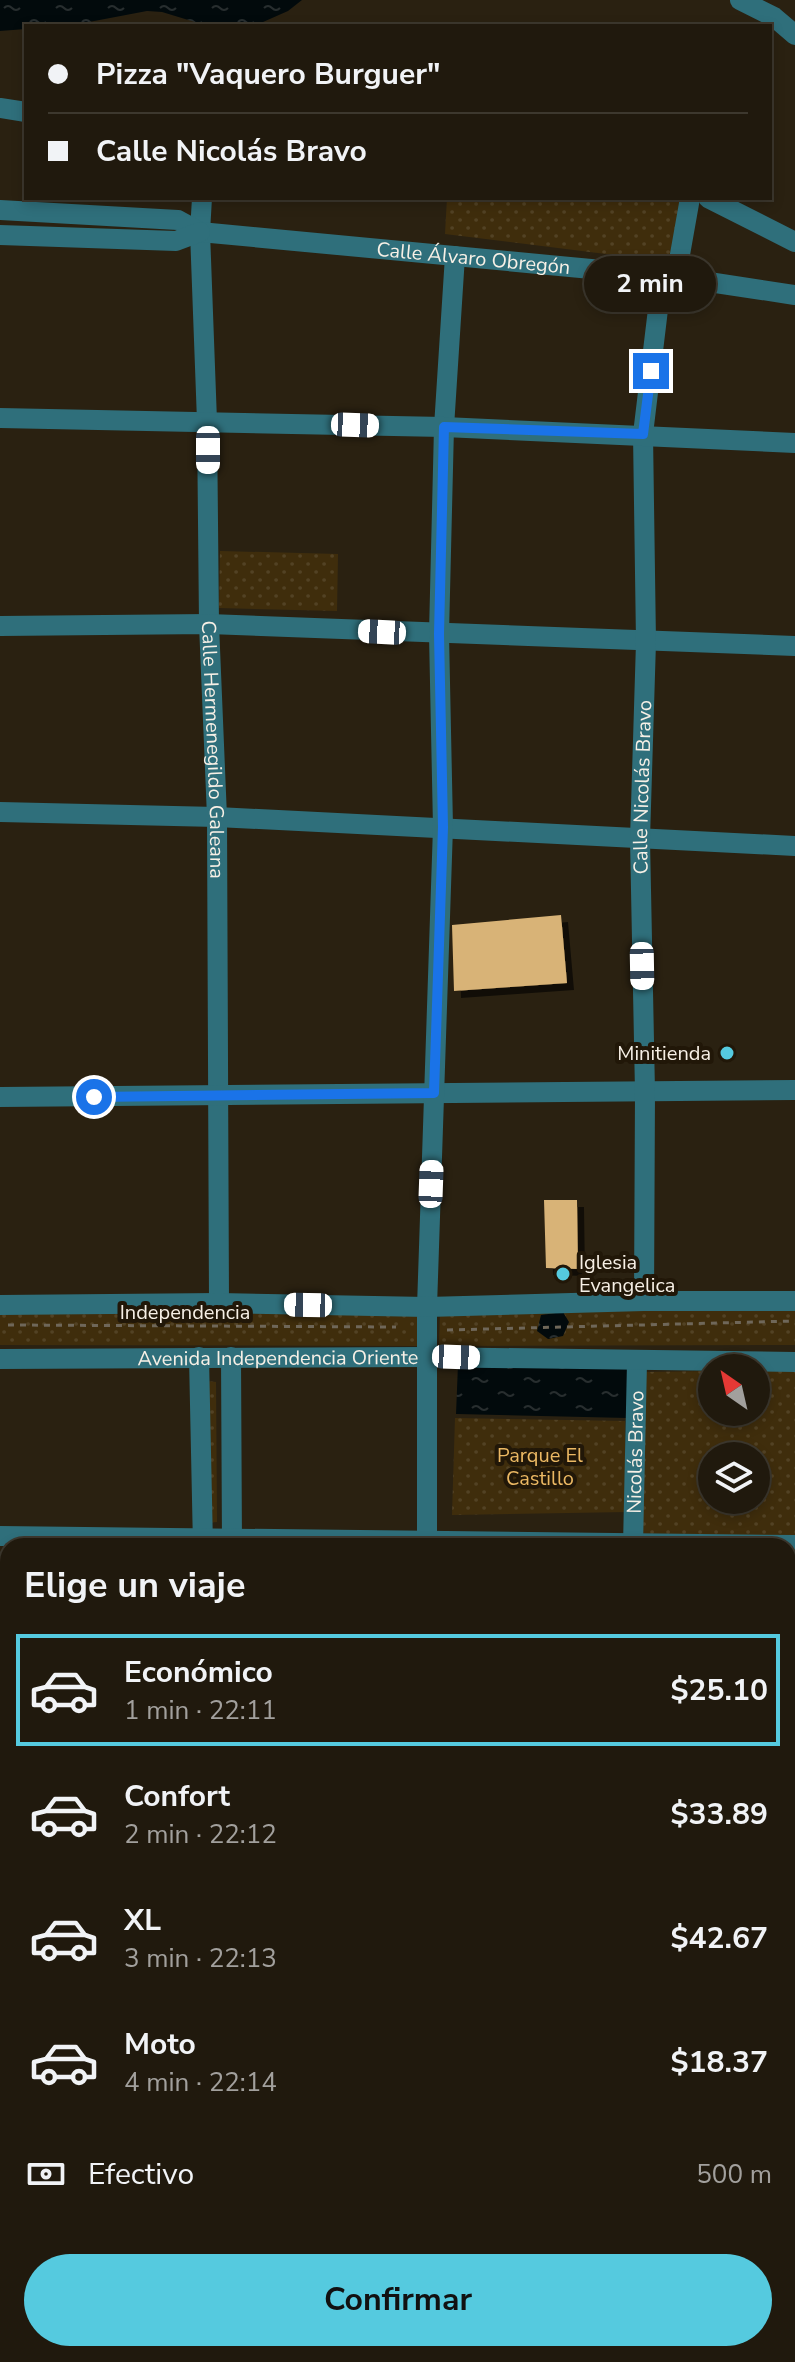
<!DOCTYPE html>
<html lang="es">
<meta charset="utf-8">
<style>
:root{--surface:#20190d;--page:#2d261b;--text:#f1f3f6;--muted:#a2a09d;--line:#3d382e;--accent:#55cadf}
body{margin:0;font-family:"Nunito Sans",sans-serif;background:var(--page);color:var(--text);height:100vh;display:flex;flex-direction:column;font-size:30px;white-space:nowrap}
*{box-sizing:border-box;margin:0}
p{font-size:26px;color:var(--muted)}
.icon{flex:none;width:44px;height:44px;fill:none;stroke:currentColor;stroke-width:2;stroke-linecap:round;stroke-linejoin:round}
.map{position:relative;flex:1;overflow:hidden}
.panel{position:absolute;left:0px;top:1538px;width:796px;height:824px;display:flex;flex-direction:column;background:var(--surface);border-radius:24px 24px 0 0;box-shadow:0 4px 12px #0003,0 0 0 2px var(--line)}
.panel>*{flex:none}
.top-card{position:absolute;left:24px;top:24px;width:748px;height:176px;border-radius:0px;box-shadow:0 4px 12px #0003,0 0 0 2px var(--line);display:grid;align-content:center;height:176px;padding:0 24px;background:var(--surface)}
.needle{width:52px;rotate:326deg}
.fabs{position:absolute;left:698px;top:1354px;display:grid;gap:16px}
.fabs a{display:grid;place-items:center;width:72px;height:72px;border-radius:50%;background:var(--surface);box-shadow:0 4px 12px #0003,0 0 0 2px var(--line);font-size:40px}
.end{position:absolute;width:36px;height:36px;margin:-18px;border:10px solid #1a73e8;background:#fff;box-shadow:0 0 0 4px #fff}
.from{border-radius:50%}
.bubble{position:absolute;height:56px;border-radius:28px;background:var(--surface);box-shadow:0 4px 12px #0003,0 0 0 2px var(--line);font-size:26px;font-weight:700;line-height:56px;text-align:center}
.car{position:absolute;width:24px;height:48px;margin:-24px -12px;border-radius:10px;box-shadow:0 0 6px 2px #0007;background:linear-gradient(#fff 24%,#345 0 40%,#fff 0 76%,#345 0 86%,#fff 0)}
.top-card b{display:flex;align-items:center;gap:28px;height:76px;font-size:30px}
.top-card b+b{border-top:2px solid var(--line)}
.top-card i{width:20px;height:20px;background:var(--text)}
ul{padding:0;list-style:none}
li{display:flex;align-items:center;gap:24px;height:112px;margin:0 16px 12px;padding:0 8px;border:4px solid transparent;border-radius:0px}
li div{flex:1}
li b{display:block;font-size:30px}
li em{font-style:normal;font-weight:700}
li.active{border-color:var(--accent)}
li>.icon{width:72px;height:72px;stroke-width:1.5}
h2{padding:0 24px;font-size:36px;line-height:96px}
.pay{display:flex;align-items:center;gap:20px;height:88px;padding:0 24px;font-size:30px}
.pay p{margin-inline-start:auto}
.action{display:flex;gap:16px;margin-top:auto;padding:16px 24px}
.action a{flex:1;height:92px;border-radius:48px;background:var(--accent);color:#111;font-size:32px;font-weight:700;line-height:92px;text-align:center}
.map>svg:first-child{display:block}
.park{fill:url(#park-dots);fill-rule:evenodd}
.water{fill:url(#water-ripples)}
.building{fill:#d8b377;filter:url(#shadow)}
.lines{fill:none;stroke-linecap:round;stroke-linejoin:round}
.path{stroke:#6f6759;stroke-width:3;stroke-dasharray:6 6;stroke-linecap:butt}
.minor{stroke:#2f6f7b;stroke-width:20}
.tertiary{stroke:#2f6f7b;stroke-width:20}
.primary{stroke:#04bbd5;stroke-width:20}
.route{stroke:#1a73e8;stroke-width:10}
.poi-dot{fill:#55cadf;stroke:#211708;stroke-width:3}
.labels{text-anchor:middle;stroke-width:8;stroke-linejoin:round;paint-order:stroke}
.street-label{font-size:20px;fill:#f7f0e6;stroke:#211708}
.poi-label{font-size:20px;fill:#f7f0e6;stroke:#211708;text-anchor:end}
.park-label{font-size:20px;fill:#ebb863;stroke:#211708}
</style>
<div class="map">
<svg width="795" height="2362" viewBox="0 0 795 2362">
<defs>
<pattern id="park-dots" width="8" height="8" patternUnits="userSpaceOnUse" patternTransform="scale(2)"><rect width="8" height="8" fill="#3f2d0c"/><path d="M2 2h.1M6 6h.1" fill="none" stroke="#524224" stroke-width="1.8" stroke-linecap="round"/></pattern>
<pattern id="water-ripples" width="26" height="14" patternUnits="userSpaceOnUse" patternTransform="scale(2)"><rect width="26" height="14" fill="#020a0c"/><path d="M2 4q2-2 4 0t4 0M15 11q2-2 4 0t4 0" fill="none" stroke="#282e2f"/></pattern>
<filter id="shadow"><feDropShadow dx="7" dy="7" stdDeviation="0" flood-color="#0009"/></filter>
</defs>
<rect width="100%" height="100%" fill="#2a2111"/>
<!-- park -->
<path class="park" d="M447,198H683L670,262L445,234Z
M220,551L338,554L337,611L219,608Z
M795,1306V1345L439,1346L440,1311Z
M0,1310L418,1312L419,1346L0,1345Z
M756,1370H795V1536H639L644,1372L712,1371V1412H756ZM712,1456H756V1500H712Z
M208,1381L216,1382L217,1522L205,1523Z
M455,1418L625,1421L626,1512L452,1515Z"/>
<!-- water -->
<path class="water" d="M0,0H302L288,11L254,26H208L162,12L147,11L68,26H26V29L0,31Z
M563,1312L569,1322L563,1336L548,1339L537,1331L541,1315Z
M458,1364L631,1366L627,1418L456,1414Z"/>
<!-- building -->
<path class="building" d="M561,915L567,983L454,991L452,925Z
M544,1200H577L578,1269L546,1268Z
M0,1798H8V2032H0Z
M788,1863L795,1864V2048L788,2050Z
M788,2311H795V2362H765V2354H788Z"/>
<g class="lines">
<!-- path -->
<path class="path" d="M8,1325L396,1327
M447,1330L795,1321"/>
<!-- minor -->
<g class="minor">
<path d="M740,0L774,17L795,35"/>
<path d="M0,108L26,112"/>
<path id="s1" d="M202,198L200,232L207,421L209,624L217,817L219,1303"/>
<path d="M708,198L795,242"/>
<path d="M676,277L690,198"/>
<path d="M0,626L209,624L795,646"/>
<path d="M0,812L217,817L795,846"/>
<path d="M0,1097L795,1090"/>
<path id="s2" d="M644,1301L645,1092L640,839L646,642L643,434L662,276"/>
<path d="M199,1357L203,1546"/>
<path d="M231,1357L232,1546"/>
<path d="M0,1536L795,1545"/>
<path d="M427,1546V1307L443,827L439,634L444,427L455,256"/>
<path id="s3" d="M633,1546L637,1362"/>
<path d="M788,2085L795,2084"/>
<path d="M0,2094H8"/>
<path d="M0,2195H8"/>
<path d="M258,2354V2362"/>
<path d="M633,2354V2362"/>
</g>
<!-- tertiary -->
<g class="tertiary">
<path id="s4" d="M0,210L178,220L200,232L676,277L795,295"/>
<path d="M0,235L176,241L200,232"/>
<path d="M0,418L444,427L795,443"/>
<path d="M0,1305L219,1303L427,1307L644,1301H795"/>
<path id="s5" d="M0,1359L426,1357L795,1362"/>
<path d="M0,1757H8"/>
<path d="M0,1778H8"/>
<path d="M788,1786L795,1787"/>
<path d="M788,1816H795"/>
</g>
<!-- primary -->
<path class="primary" d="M788,2112L795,2109
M0,2137H8
M0,2168H8
M788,2187L795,2190"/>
</g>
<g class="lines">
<!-- route -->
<path class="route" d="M94,1097L434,1093L443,827L439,634L444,427L643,434L651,371"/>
</g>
<!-- markers -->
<g class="poi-dot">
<circle cx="727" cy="1053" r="8"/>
<circle cx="563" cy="1274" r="8"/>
</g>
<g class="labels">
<!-- street labels -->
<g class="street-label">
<text dy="7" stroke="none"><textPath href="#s4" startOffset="478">Calle Álvaro Obregón</textPath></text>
<text dy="7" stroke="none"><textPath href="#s1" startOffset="552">Calle Hermenegildo Galeana</textPath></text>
<text dy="7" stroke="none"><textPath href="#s2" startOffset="514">Calle Nicolás Bravo</textPath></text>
<text x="185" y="1319">Independencia</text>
<text dy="7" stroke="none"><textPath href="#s5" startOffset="278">Avenida Independencia Oriente</textPath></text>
<text dy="7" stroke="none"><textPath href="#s3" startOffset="94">Nicolás Bravo</textPath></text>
</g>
<!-- poi labels -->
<g class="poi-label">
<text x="711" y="1060">Minitienda</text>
<text x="579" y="1269" text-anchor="start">Iglesia<tspan x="579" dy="23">Evangelica</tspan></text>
</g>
<!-- park labels -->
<g class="park-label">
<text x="540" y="1462">Parque El<tspan x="540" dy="23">Castillo</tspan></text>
</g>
</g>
</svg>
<div class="fabs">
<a><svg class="needle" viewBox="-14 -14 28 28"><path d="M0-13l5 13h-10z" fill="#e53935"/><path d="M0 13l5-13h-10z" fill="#a2a09d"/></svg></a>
<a><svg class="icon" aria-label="layers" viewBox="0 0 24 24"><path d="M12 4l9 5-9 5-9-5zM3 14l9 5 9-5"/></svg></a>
</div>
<i class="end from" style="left:94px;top:1097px"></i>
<i class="end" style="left:651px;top:371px"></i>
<div class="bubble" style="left:584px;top:256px;width:132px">2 min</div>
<i class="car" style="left:355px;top:425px;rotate:92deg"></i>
<i class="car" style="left:208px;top:450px;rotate:180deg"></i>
<i class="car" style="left:382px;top:632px;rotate:273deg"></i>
<i class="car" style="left:642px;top:966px;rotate:179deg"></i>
<i class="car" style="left:431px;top:1184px;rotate:2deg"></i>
<i class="car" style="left:308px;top:1305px;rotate:271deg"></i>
<i class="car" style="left:456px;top:1357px;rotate:92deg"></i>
<div class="top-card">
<b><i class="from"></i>Pizza &quot;Vaquero Burguer&quot;</b>
<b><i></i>Calle Nicolás Bravo</b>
</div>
<section class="panel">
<h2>Elige un viaje</h2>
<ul>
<li class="active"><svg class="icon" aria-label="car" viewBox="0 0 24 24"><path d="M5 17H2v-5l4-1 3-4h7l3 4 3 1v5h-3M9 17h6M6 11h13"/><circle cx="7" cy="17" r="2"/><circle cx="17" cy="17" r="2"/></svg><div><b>Económico</b><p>1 min · 22:11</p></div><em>$25.10</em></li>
<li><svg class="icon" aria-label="car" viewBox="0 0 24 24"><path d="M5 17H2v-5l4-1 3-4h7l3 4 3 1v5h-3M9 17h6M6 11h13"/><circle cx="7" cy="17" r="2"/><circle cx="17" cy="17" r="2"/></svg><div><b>Confort</b><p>2 min · 22:12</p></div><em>$33.89</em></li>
<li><svg class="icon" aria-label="car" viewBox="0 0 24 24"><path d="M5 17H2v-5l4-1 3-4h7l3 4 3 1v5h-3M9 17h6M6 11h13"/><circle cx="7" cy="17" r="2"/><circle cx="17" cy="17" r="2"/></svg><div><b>XL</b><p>3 min · 22:13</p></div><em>$42.67</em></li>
<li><svg class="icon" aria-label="car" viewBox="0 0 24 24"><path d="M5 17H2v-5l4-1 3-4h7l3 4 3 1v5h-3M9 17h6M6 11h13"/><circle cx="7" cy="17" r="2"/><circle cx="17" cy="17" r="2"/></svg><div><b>Moto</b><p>4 min · 22:14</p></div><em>$18.37</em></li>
</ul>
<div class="pay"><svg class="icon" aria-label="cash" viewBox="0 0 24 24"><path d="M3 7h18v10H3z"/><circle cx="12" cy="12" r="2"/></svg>Efectivo<p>500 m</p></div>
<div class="action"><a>Confirmar</a></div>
</section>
</div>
